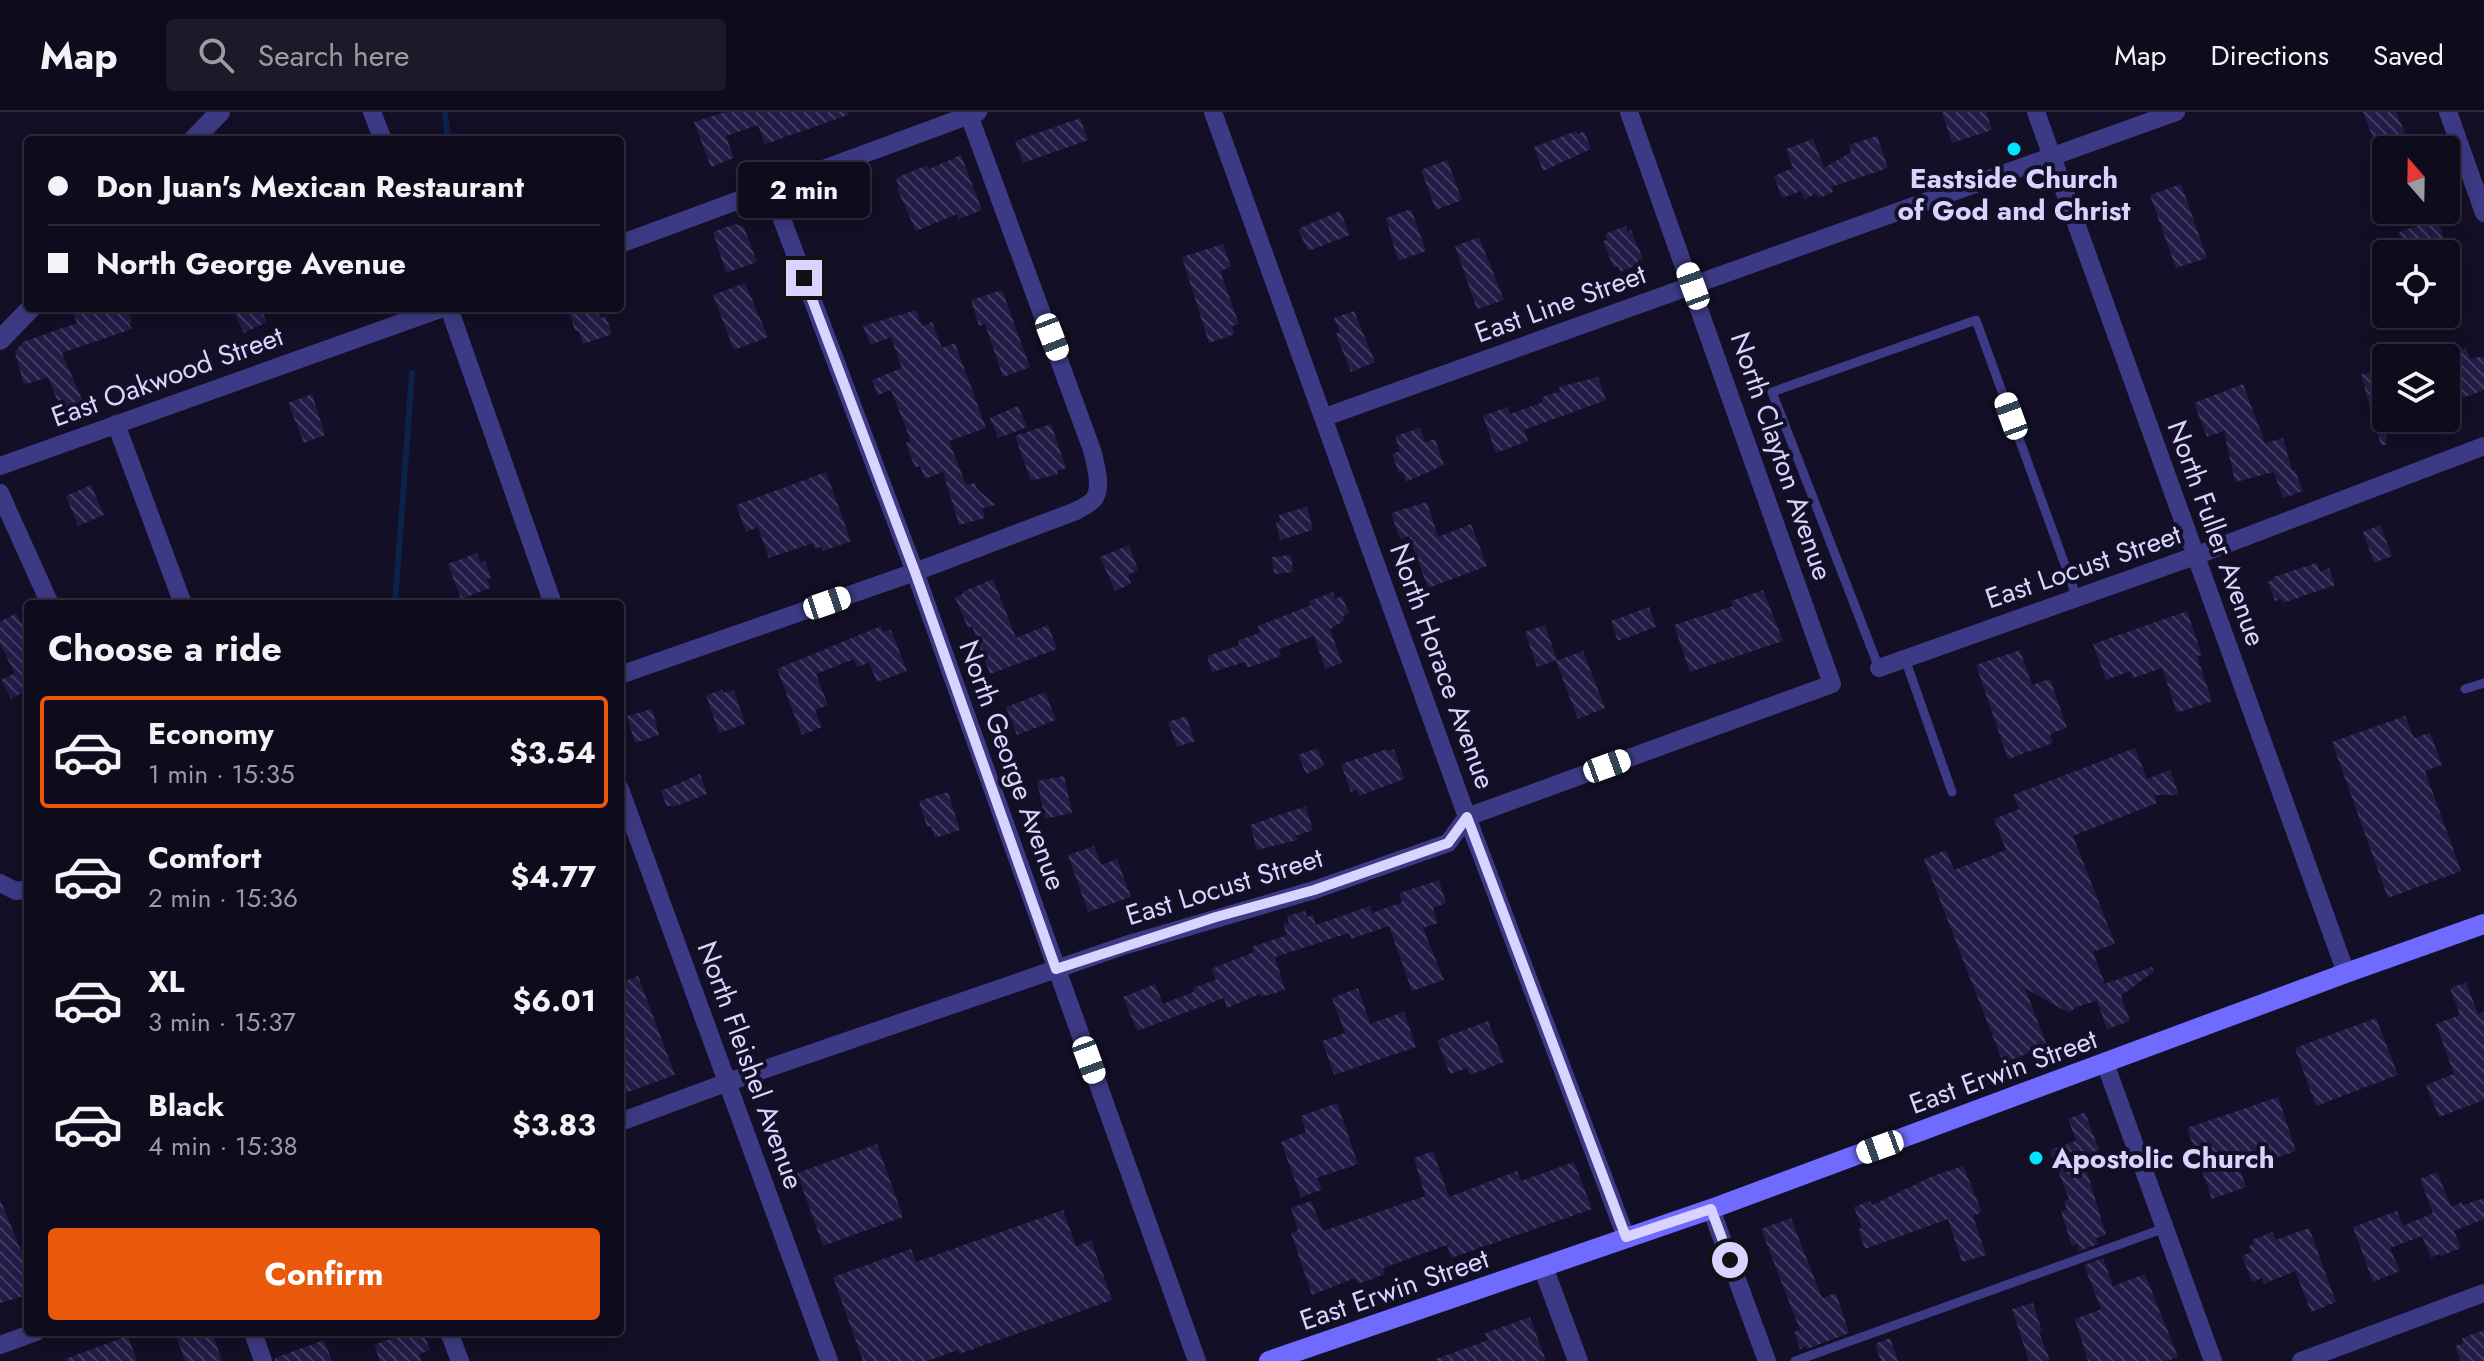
<!DOCTYPE html>
<meta charset="utf-8">
<style>
:root{--surface:#0e0b1c;--page:#1c1929;--text:#f1f3f6;--muted:#9b9ba3;--line:#2e2b3b;--accent:#ea580c}
body{margin:0;font-family:Jost,sans-serif;background:var(--page);color:var(--text);height:100vh;display:flex;flex-direction:column;font-size:30px;white-space:nowrap}
*{box-sizing:border-box;margin:0}
p{font-size:26px;color:var(--muted)}
.icon{flex:none;width:44px;height:44px;fill:none;stroke:currentColor;stroke-width:2;stroke-linecap:round;stroke-linejoin:round}
.map{position:relative;flex:1;overflow:hidden}
.panel{position:absolute;left:24px;top:488px;width:600px;height:736px;display:flex;flex-direction:column;background:var(--surface);border-radius:8px;box-shadow:0 4px 20px #0003,0 0 0 2px var(--line)}
.panel>*{flex:none}
.banner{position:absolute;left:24px;top:24px;width:600px;height:176px;border-radius:8px;box-shadow:0 4px 20px #0003,0 0 0 2px var(--line);display:grid;align-content:center;height:176px;padding:0 24px;background:var(--surface)}
.needle{width:52px;rotate:340deg}
.controls{position:absolute;left:2372px;top:24px;display:grid;gap:16px}
.controls a{display:grid;place-items:center;width:88px;height:88px;border-radius:8px;background:var(--surface);box-shadow:0 4px 20px #0003,0 0 0 2px var(--line);font-size:40px}
.end{position:absolute;width:36px;height:36px;margin:-18px;border:10px solid #d9d4ff;background:#111;box-shadow:0 0 0 4px #111}
.from{border-radius:50%}
.bubble{position:absolute;height:56px;border-radius:8px;background:var(--surface);box-shadow:0 4px 20px #0003,0 0 0 2px var(--line);font-size:26px;font-weight:700;line-height:56px;text-align:center}
.car{position:absolute;width:24px;height:48px;margin:-24px -12px;border-radius:10px;box-shadow:0 0 6px 2px #0007;background:linear-gradient(#fff 24%,#345 0 40%,#fff 0 76%,#345 0 86%,#fff 0)}
.banner b{display:flex;align-items:center;gap:28px;height:76px;font-size:30px}
.banner b+b{border-top:2px solid var(--line)}
.banner i{width:20px;height:20px;background:var(--text)}
ul{padding:0;list-style:none}
li{display:flex;align-items:center;gap:24px;height:112px;margin:0 16px 12px;padding:0 8px;border:4px solid transparent;border-radius:8px}
li div{flex:1}
li b{display:block;font-size:30px}
li em{font-style:normal;font-weight:700}
li.on{border-color:var(--accent)}
li>.icon{width:72px;height:72px;stroke-width:1.5}
h2{padding:0 24px;font-size:36px;line-height:96px}
.primary-button{display:flex;gap:16px;margin-top:auto;padding:16px 24px}
.primary-button a{flex:1;height:92px;border-radius:8px;background:var(--accent);color:#fff;font-size:32px;font-weight:700;line-height:92px;text-align:center}
header{display:flex;align-items:center;gap:48px;box-sizing:border-box;height:112px;padding:0 40px;background:var(--surface);border-bottom:2px solid var(--line)}
header strong{font-size:38px}
nav{display:flex;gap:44px;margin-inline-start:auto;font-size:28px}
.search{width:560px;height:72px;background:var(--page);display:flex;align-items:center;gap:20px;box-sizing:border-box;padding:0 28px;border-radius:8px;color:var(--muted);font-size:30px}
.map>svg:first-child{display:block}
.lines{fill:none;stroke-linecap:round;stroke-linejoin:round}
.stream{stroke:#0c2248;stroke-width:6}
.building{fill:url(#building-back-hatch)}
.service{stroke:#3d3a85;stroke-width:9}
.minor{stroke:#3d3a85;stroke-width:18}
.tertiary{stroke:#3d3a85;stroke-width:20}
.secondary{stroke:#6f6bff;stroke-width:20}
.route{stroke:#d9d4ff;stroke-width:10}
.poi-dot{fill:#00e5ff;stroke:#130f26;stroke-width:3}
.labels{text-anchor:middle;stroke-width:8;stroke-linejoin:round;paint-order:stroke}
.poi-label{font-size:28px;font-weight:bold;fill:#d9d4ff;stroke:#130f26}
.street-label{font-size:28px;fill:#d9d4ff;stroke:#130f26}
</style>
<header>
<strong>Map</strong>
<div class="search"><svg class="icon" aria-label="search" viewBox="0 0 24 24"><circle cx="10" cy="10" r="6"/><path d="M15 15l6 6"/></svg>Search here</div>
<nav><a>Map</a><a>Directions</a><a>Saved</a></nav>
</header>
<div class="map">
<svg width="2484" height="1249" viewBox="0 0 2484 1249">
<defs>
<pattern id="building-back-hatch" width="6" height="6" patternUnits="userSpaceOnUse" patternTransform="scale(2)"><rect width="6" height="6" fill="#241b47"/><path d="M-1 5l2 2M0 0l6 6M5-1l2 2" fill="none" stroke="#433b63"/></pattern>
</defs>
<rect width="100%" height="100%" fill="#130f26"/>
<g class="lines">
<!-- stream -->
<path class="stream" d="M445,0L448,28
M395,492L412,261"/>
</g>
<!-- building -->
<path class="building" d="M725,0H848V3L765,32L758,13L726,24L734,46L711,55L694,10Z
M1942,0H1986L1992,18L1952,31Z
M2363,0H2396L2412,38H2378Z
M1080,6L1088,28L1023,51L1015,29Z
M1576,19L1578,22L1584,19L1591,37L1543,59L1534,35Z
M1877,24L1888,56L1831,75L1833,80L1819,86L1816,82L1804,87L1801,79L1782,86L1774,64L1793,56L1786,37L1813,27L1824,56L1851,40L1849,33Z
M961,43L982,98L959,107L957,102L916,119L897,76L899,75L896,66L927,53L929,57Z
M1447,48L1462,88L1436,98L1421,58Z
M2181,72L2207,146L2176,156L2150,83Z
M1411,97L1426,139L1398,149L1386,106Z
M1340,99L1350,123L1308,139L1298,117Z
M2438,106L2446,136L2430,142H2408L2399,120Z
M735,112L744,115L757,150L726,161L713,120Z
M1626,114L1628,120L1631,118L1643,147L1637,149L1639,152L1620,160L1618,154L1614,156L1603,129L1607,128L1605,122Z
M1479,125L1504,188L1477,197L1455,134Z
M1223,132L1231,155L1220,159L1239,212L1232,214L1235,222L1209,231L1182,145Z
M745,171L768,225L734,238L713,183Z
M1002,178L1030,255L1003,265L985,212L979,214L971,188Z
M91,196H126L132,210L129,211L132,217L62,241L86,297L64,306L48,265L24,273L15,240L23,230L77,211L74,202Z
M232,196H260L267,210L244,221Z
M568,196H597L600,206L606,204L612,222L583,232L579,219H575Z
M916,198L922,214L932,210L942,236L955,231L986,316L949,329L966,373L975,371L977,377L996,393L982,396L985,406L959,413L943,360L925,367L920,354L915,356L906,331L911,329L891,278L878,283L872,268L902,256L891,225L870,233L863,214Z
M1354,199L1375,250L1351,260L1336,222L1340,220L1334,206Z
M2466,236L2470,247L2484,244V278L2446,292V243Z
M2386,255V333H2381L2361,263Z
M1598,265L1606,288L1524,318L1528,329L1496,341L1483,304L1507,295L1510,302L1543,290L1542,285L1560,279L1559,275Z
M2243,272L2265,331L2283,326L2292,359L2295,358L2303,379L2283,386L2274,360L2235,370L2224,319L2207,325L2194,291Z
M312,282L325,323L304,331L288,291Z
M1018,294L1027,315L998,326L990,306Z
M1051,312L1066,356L1057,359L1058,362L1031,369L1015,324Z
M1420,316L1425,330L1435,327L1444,353L1406,370L1403,360L1399,361L1392,342L1400,339L1395,324Z
M826,360L851,429L823,439L821,435L815,437L813,431L769,446L758,415L746,420L736,393Z
M91,373L104,403L78,414L66,384Z
M1427,390L1438,425L1471,412L1487,454L1428,476L1409,424L1400,427L1391,401Z
M1307,395L1313,418L1280,428L1276,411L1280,409L1279,403Z
M2380,413L2392,444L2374,451L2363,420Z
M1129,433L1138,458L1128,463L1131,472L1115,479L1100,445Z
M477,441L481,451L485,449L491,466L487,467L490,476L461,487L448,452Z
M1291,443L1293,460L1274,462L1272,445Z
M2317,451L2320,460L2329,456L2335,473L2283,491L2281,487L2275,489L2268,470L2274,467L2273,465Z
M993,467L1016,526L1048,513L1057,537L990,562L972,514L968,516L955,485L963,482L962,480Z
M1763,478L1783,529L1690,560L1674,513L1733,494L1731,489Z
M1333,480L1335,487L1342,484L1349,501L1343,504L1344,509L1330,517L1342,551L1325,557L1314,524L1279,537L1281,544L1247,556L1245,550L1212,560L1207,544L1239,533L1238,528L1260,521L1258,514L1311,493L1309,489Z
M1649,495L1656,515L1618,529L1611,509Z
M2187,499L2202,543L2197,544L2212,589L2177,601L2162,556L2133,566L2131,559L2106,568L2093,532Z
M16,501L28,522V588L24,580L11,587L1,568L15,561L0,532V510Z
M1545,513L1557,548L1537,555L1525,520Z
M881,514L883,520L891,518L907,559L877,570L869,551L857,555L854,547L816,562L828,593L815,598L822,615L802,623L777,557Z
M2020,538L2032,573L2050,567L2067,616L2050,622L2053,631L2008,647L1976,553Z
M1583,539L1605,596L1578,607L1556,549Z
M722,578L724,581L734,578L745,612L719,621L706,583Z
M1045,580L1056,608L1017,623L1006,595Z
M652,597L659,623L635,631L627,604Z
M1186,604L1195,629L1177,635L1168,610Z
M2405,604L2414,626L2430,621L2442,653L2425,659L2461,759L2388,786L2332,630Z
M1317,636L1324,654L1306,662L1298,643Z
M2135,636L2147,667L2170,658L2179,683H2154L2157,691L2073,724L2115,832L2093,840L2105,872L2152,855L2154,859L2121,884L2130,909L2107,917L2097,889L2076,895L2069,901L2025,876L2047,934L2003,951L1924,747L1946,738L1954,758L2006,738L1994,707L2019,697L2013,683Z
M1387,637V639L1394,637L1404,667L1359,684L1357,678L1351,680L1341,652Z
M700,662L707,682L673,695L672,693L667,695L661,679Z
M1064,664L1072,701L1045,707L1037,669Z
M948,680L960,718L935,726L931,714L927,715L919,689Z
M1306,694L1313,718L1296,724L1297,728L1257,738L1250,713Z
M1094,734L1101,753L1117,747L1131,785L1088,800L1068,743Z
M1439,768L1446,791L1433,796L1438,811L1423,816L1444,868L1412,879L1389,814L1351,827L1349,821L1275,845L1285,878L1261,885L1260,882L1227,896L1224,886L1137,919L1123,885L1155,872L1163,892L1194,880L1193,876L1216,868L1211,857L1254,840L1252,835L1287,823L1283,812L1289,811L1287,804L1305,799L1307,805L1313,803L1316,813L1370,794L1372,801L1402,790L1399,781Z
M638,864L675,963L620,983V871Z
M2466,870L2478,902L2484,900V988L2439,1005L2426,973L2454,962L2436,912L2460,903L2450,876Z
M1358,876L1370,912L1404,900L1416,935L1334,963L1322,929L1345,921L1332,886Z
M2376,906L2398,963L2316,994L2295,936Z
M1488,909L1504,950L1470,963L1467,956L1450,962L1437,928Z
M2278,985L2296,1039L2240,1058L2246,1075L2212,1087L2187,1016Z
M1337,991L1358,1052L1317,1066L1322,1078L1301,1085L1281,1030L1306,1020L1301,1004Z
M2085,1000L2102,1046L2085,1053L2106,1123L2096,1126L2098,1132L2079,1139L2077,1132L2072,1134L2061,1099L2067,1098L2064,1089L2069,1087L2050,1038L2076,1029L2068,1007Z
M877,1032L903,1105L823,1134L797,1061Z
M1433,1039L1449,1085L1517,1059L1521,1069L1574,1050L1592,1097L1451,1146L1447,1133L1383,1156L1385,1162L1358,1172L1355,1166L1312,1183L1291,1121L1298,1118L1291,1096L1311,1089L1323,1119L1425,1084L1414,1046Z
M1963,1054L1982,1100L1973,1104L1986,1143L1962,1150L1948,1107L1865,1137L1858,1117L1862,1116L1854,1095L1870,1089L1872,1093L1933,1064Z
M2437,1060L2451,1095L2462,1090L2463,1093L2484,1086V1107L2454,1119L2461,1136L2441,1144L2440,1142L2431,1146L2422,1124L2390,1136L2400,1159L2373,1170L2353,1115L2397,1099L2403,1114L2433,1101L2420,1067Z
M0,1087L22,1141L28,1139V1183L0,1191Z
M1063,1098L1076,1134L1091,1128L1112,1188L959,1242L958,1238L927,1249H863L833,1165L911,1137L916,1150Z
M1791,1106L1822,1186L1836,1181L1849,1221L1807,1237L1806,1234L1800,1237L1794,1220L1800,1218L1761,1117Z
M2309,1116L2336,1190L2311,1200L2295,1159L2264,1172L2262,1166L2252,1170L2242,1144L2252,1140L2249,1134L2254,1132L2252,1128L2272,1120L2276,1128Z
M2103,1146L2113,1174L2145,1162L2178,1245L2167,1249H2088L2075,1207L2101,1197L2084,1153Z
M2033,1191L2042,1219L2039,1220L2050,1249H2029L2012,1197Z
M1530,1205L1546,1249H1437L1436,1247L1488,1228L1485,1221Z
M2484,1218V1249H2461L2455,1234L2464,1231L2462,1226Z
M175,1220H212L222,1249H185Z
M409,1220H423L430,1238L419,1242L421,1249H380L374,1233Z
M128,1224L137,1249H66L65,1247Z
M1890,1226L1898,1249H1881L1875,1232Z
M324,1228L332,1249H275V1246Z"/>
<g class="lines">
<!-- service -->
<path class="service" d="M1905,547L1952,680
M1879,556L1772,280L1976,208L2077,486
M2465,577L2484,571
M1795,1249L2165,1116"/>
<!-- minor -->
<path class="minor" d="M372,0L383,28
M1213,0L1467,705L1626,1125
M2036,0L2346,861
M2448,0L2484,101
M771,78L915,460L1197,1249
M620,132L978,0
M449,196L553,492
M1325,305L2176,0
M116,312L183,492
M0,354L443,196
M0,381L50,492
M1879,556L2195,444L2484,334
M620,563L915,460L1076,399C1081,396 1090,392 1094,387C1103,375 1095,351 1092,338L969,3
M620,677L829,1249
M0,771L16,779L28,777
M2105,951L2213,1249
M620,1010L728,970L1126,833L1314,778L1448,731L1467,705L1832,572L1629,0
M1711,1097L1767,1249
M253,1220L263,1249
M449,1220L460,1249
M0,1233L36,1220
M2301,1249L2484,1181"/>
<!-- tertiary -->
<path class="tertiary" d="M193,28L220,0
M0,228L31,196
M1543,1155L1578,1249"/>
<!-- secondary -->
<path class="secondary" d="M1269,1249L1711,1097L2346,861L2484,812"/>
</g>
<g class="lines">
<!-- route -->
<path class="route" d="M804,166L915,460L1056,857L1216,805L1314,778L1448,731L1467,705L1626,1125L1711,1097L1730,1148"/>
</g>
<!-- markers -->
<g class="poi-dot">
<circle cx="2014" cy="37" r="8"/>
<circle cx="2036" cy="1046" r="8"/>
</g>
<g class="labels">
<!-- poi labels -->
<g class="poi-label">
<text x="2014" y="76">Eastside Church<tspan x="2014" dy="32">of God and Christ</tspan></text>
<text x="2052" y="1056" text-anchor="start">Apostolic Church</text>
</g>
<!-- street labels -->
<g class="street-label">
<text transform="translate(1560 191) rotate(-20)" y="10">East Line Street</text>
<text transform="translate(167 264) rotate(-20)" y="10">East Oakwood Street</text>
<text transform="translate(1782 344) rotate(71)" y="10">North Clayton Avenue</text>
<text transform="translate(2217 421) rotate(70)" y="10">North Fuller Avenue</text>
<text transform="translate(2083 454) rotate(-19)" y="10">East Locust Street</text>
<text transform="translate(1443 554) rotate(70)" y="10">North Horace Avenue</text>
<text transform="translate(1013 653) rotate(70)" y="10">North George Avenue</text>
<text transform="translate(1224 774) rotate(-17)" y="10">East Locust Street</text>
<text transform="translate(751 953) rotate(70)" y="10">North Fleishel Avenue</text>
<text transform="translate(2003 959) rotate(-20)" y="10">East Erwin Street</text>
<text transform="translate(1394 1177) rotate(-19)" y="10">East Erwin Street</text>
</g>
</g>
</svg>
<div class="controls">
<a><svg class="needle" viewBox="-14 -14 28 28"><path d="M0-13l5 13h-10z" fill="#e53935"/><path d="M0 13l5-13h-10z" fill="#9b9ba3"/></svg></a>
<a><svg class="icon" aria-label="locate" viewBox="0 0 24 24"><circle cx="12" cy="12" r="6"/><path d="M12 2v4M12 18v4M2 12h4M18 12h4"/></svg></a>
<a><svg class="icon" aria-label="layers" viewBox="0 0 24 24"><path d="M12 4l9 5-9 5-9-5zM3 14l9 5 9-5"/></svg></a>
</div>
<i class="end from" style="left:1730px;top:1148px"></i>
<i class="end" style="left:804px;top:166px"></i>
<div class="bubble" style="left:738px;top:50px;width:132px">2 min</div>
<i class="car" style="left:1693px;top:174px;rotate:340deg"></i>
<i class="car" style="left:1052px;top:225px;rotate:159deg"></i>
<i class="car" style="left:2011px;top:304px;rotate:340deg"></i>
<i class="car" style="left:827px;top:491px;rotate:71deg"></i>
<i class="car" style="left:1607px;top:654px;rotate:70deg"></i>
<i class="car" style="left:1089px;top:948px;rotate:160deg"></i>
<i class="car" style="left:1880px;top:1035px;rotate:250deg"></i>
<div class="banner">
<b><i class="from"></i>Don Juan's Mexican Restaurant</b>
<b><i></i>North George Avenue</b>
</div>
<section class="panel">
<h2>Choose a ride</h2>
<ul>
<li class="on"><svg class="icon" aria-label="car" viewBox="0 0 24 24"><path d="M5 17H2v-5l4-1 3-4h7l3 4 3 1v5h-3M9 17h6M6 11h13"/><circle cx="7" cy="17" r="2"/><circle cx="17" cy="17" r="2"/></svg><div><b>Economy</b><p>1 min · 15:35</p></div><em>$3.54</em></li>
<li><svg class="icon" aria-label="car" viewBox="0 0 24 24"><path d="M5 17H2v-5l4-1 3-4h7l3 4 3 1v5h-3M9 17h6M6 11h13"/><circle cx="7" cy="17" r="2"/><circle cx="17" cy="17" r="2"/></svg><div><b>Comfort</b><p>2 min · 15:36</p></div><em>$4.77</em></li>
<li><svg class="icon" aria-label="car" viewBox="0 0 24 24"><path d="M5 17H2v-5l4-1 3-4h7l3 4 3 1v5h-3M9 17h6M6 11h13"/><circle cx="7" cy="17" r="2"/><circle cx="17" cy="17" r="2"/></svg><div><b>XL</b><p>3 min · 15:37</p></div><em>$6.01</em></li>
<li><svg class="icon" aria-label="car" viewBox="0 0 24 24"><path d="M5 17H2v-5l4-1 3-4h7l3 4 3 1v5h-3M9 17h6M6 11h13"/><circle cx="7" cy="17" r="2"/><circle cx="17" cy="17" r="2"/></svg><div><b>Black</b><p>4 min · 15:38</p></div><em>$3.83</em></li>
</ul>
<div class="primary-button"><a>Confirm</a></div>
</section>
</div>
